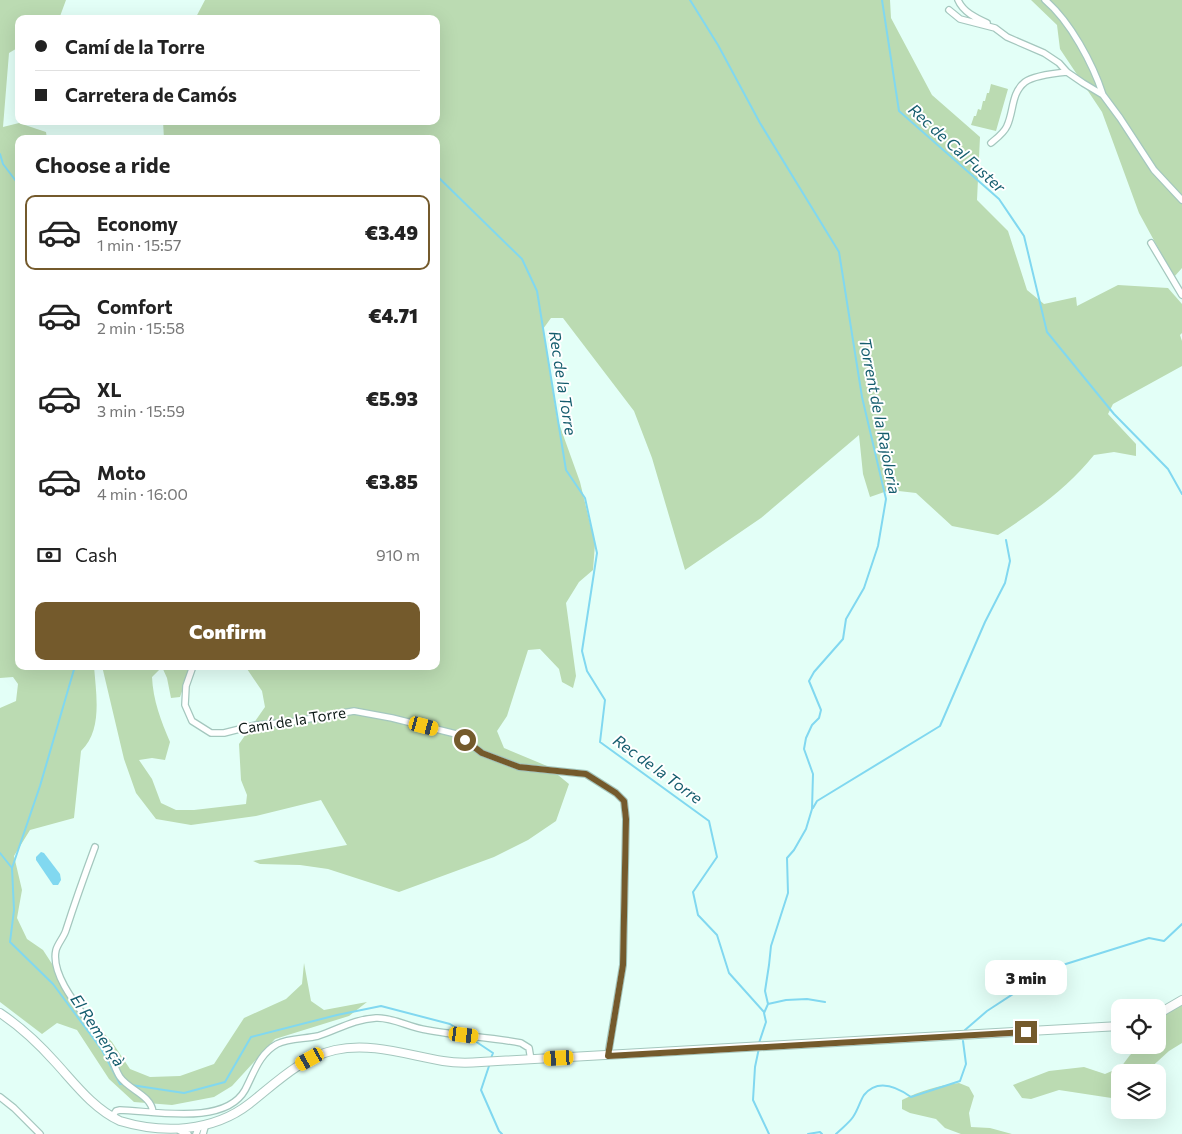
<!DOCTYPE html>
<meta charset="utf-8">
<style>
:root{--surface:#fff;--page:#f6f6f6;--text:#222;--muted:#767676;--line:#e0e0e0;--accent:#745a2c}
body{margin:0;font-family:Commissioner,sans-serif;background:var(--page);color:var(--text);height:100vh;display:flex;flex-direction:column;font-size:19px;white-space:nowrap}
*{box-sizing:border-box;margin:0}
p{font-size:16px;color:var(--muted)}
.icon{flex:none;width:28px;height:28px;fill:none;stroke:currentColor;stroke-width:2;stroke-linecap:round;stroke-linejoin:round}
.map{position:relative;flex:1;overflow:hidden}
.panel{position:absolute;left:15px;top:135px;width:425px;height:535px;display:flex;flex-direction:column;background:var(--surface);border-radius:10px;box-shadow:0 5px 20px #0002}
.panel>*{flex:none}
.hud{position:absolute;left:15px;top:15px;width:425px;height:110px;border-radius:10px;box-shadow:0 5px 20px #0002;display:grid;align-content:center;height:110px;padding:0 20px;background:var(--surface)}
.fabs{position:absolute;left:1111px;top:999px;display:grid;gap:10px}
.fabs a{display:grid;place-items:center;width:55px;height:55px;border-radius:10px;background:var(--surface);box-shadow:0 5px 20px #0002;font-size:25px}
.end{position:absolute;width:22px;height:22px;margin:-11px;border:6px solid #745a2c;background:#fff;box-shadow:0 0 0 2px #fff}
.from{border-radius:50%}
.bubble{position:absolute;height:35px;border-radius:10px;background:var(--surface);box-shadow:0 5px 20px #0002;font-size:16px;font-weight:800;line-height:35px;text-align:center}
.car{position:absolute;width:15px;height:30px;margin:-15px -8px;border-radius:6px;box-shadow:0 0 4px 1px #0007;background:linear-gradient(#f5c518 24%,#345 0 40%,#f5c518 0 76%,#345 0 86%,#f5c518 0)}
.hud b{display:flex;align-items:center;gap:18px;height:48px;font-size:19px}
.hud b+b{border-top:1px solid var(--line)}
.hud i{width:12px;height:12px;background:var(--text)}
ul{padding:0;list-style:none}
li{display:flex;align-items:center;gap:15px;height:75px;margin:0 10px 8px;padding:0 10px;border:2px solid transparent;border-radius:10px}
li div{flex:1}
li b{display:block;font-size:19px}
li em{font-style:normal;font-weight:800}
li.current{border-color:var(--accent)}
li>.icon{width:45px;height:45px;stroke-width:1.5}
h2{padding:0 20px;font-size:22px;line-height:60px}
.pay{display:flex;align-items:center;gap:12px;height:55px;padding:0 20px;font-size:19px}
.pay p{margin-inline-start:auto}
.action{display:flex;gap:10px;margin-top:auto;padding:10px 20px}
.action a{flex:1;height:58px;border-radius:10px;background:var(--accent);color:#fff;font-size:20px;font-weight:800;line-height:58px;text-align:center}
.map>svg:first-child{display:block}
.green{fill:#bbdbb2}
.water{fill:#81d8f0}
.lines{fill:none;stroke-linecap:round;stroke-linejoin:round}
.stream{stroke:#81d8f0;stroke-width:2}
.street-casing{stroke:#a4c7be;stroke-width:8}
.secondary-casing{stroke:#a4c7be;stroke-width:10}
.street{stroke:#fff;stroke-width:5.5}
.secondary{stroke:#fff;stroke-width:8}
.route{stroke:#745a2c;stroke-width:6}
.labels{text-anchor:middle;stroke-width:4;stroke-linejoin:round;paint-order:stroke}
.street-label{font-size:15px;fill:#0e1b18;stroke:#fff}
.water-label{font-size:16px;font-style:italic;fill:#155d6e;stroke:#fff}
</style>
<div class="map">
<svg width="1182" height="1134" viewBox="0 0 1182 1134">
<rect width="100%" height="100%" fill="#e3fff7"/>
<!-- green -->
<path class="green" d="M0,0H66L59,19H19V47L9,53L3,127L19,123L46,132L47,139H19V666H94C96,694 103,730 81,751L74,818L30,830L14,856L22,890L17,918L27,939L43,950L82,1010L112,1042L130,1069L150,1077L180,1076L214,1064L244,1018L286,999L302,984L304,963L311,1001L324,1010L367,1002L349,1016L275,1039L232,1086L214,1097L172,1105L134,1102L109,1079L77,1030L57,1023L42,1034L0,1002V708L16,701L18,684L13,677L0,678Z
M205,0H890L891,18L932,95L980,137L977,200L1008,231L1027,290L1044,304L1076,297L1077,306L1118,285L1168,288L1182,304V333L1180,335L1182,341V366L1113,404L1108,414L1136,444V456L1114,452L1094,455C1068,488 1033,512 998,535L952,526L916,493L890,490L870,497L863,474L859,435L761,518L685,570L652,458L634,411L563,318H551L543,329L557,418L580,482L595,544L593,570L579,582L566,603L576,676L573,688L562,682L559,669L540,649L528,650L507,716L497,731L504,748L547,766L569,784L556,821L528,840L494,857L399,892L328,869L300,865L260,864L253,861L347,845L321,800L256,816L191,825L156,819L136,793L124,759L102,666H191L180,697L171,698L167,678L162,667L152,677C153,700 161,721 170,742L165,760L152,758L139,760L152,779L161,803L176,810H194L246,804L247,795L241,780L239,744L265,707L262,691L245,666H436V139H164L163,121H436V19H195Z
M1031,0H1182V268L1174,277L1139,213L1102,112L1060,49L1057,25Z
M991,84L1008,89L996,131L971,125L974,116H976L978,109L981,110L983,101H985L987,93H989Z
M1182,995V1043L1169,1051L1146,1072H1120V1097L1118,1099L1059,1090L1031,1099L1022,1098L1013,1085L1049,1071L1084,1067L1105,1074L1121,1067L1130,1055L1142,1045H1158L1159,1021Z
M959,1083L969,1087L974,1096L969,1113L971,1127L990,1128L1012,1134H961L945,1128L936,1119L910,1113L902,1109V1100C920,1091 939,1085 959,1083Z"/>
<!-- water -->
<path class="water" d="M41,852L44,853L60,874L61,880L58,885H53L36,860V857Z"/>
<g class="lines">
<!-- stream -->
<path class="stream" d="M690,0L718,45L760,123L839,252L862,397L886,499L878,546L864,588L846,619L843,639L814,672L809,681L821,710L819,718L812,725L806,738L804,749L813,774L812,809L806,829L794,850L787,858L788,893L771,946L769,965L765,991L768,1004L764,1013L766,1022L759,1043
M882,0L899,111L999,199L1024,236L1047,332L1114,414L1168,469L1182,494
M0,154L3,164L19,185
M436,175L522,259L537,291L566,470L585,498L597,553L582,651L587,671L605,700L600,742L709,821L717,857L693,892L698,915L717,935L729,973L764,1012
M75,666L40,786L12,868L14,910L10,942L53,984L102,1050L120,1084H124
M813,808L817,801L940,726L985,622L1005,583L1010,561L1006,540
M0,853L12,868
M768,1004L786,1000L807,999L825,1002
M965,1030L987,1011L1053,968L1149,938L1164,941L1182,924
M472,1039L493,1053L491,1058
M759,1048L755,1067L753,1100L769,1134
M490,1063L481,1090L499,1131L502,1134
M131,1085L184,1093L225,1082L251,1037L337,1015L381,1006L450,1024L464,1033
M808,1134L820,1132L822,1134
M836,1134C842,1128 849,1123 853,1117C858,1110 860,1101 864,1095C878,1078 897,1087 911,1097L960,1081L966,1064L963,1041"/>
<defs>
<path id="street" d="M958,0C963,12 976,18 987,23
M1045,0C1070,21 1093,64 1103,95
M949,10L960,19L995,28L1007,37L1044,53L1059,63L1067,72L1083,83L1103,95L1120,118L1154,170L1182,200
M991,143C997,138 1004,133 1007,126C1014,111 1011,93 1025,82C1033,76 1057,73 1067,72
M1151,243L1182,295
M192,669L186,686L185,705L192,721L211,733H224L256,725L291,722L354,711L392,718L456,734L482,753L519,767L586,774L616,793L624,801L626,819L623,965L608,1055
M95,847C85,874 75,902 66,930C64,937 58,943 56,950C49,980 92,1022 106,1046C112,1056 114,1068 120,1077C129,1090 151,1095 153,1112
M0,1097L14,1108L40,1134
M112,1117L116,1111L120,1110C154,1111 225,1126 245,1090C254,1073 259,1054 277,1044C289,1038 305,1039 318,1036C337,1030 354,1019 376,1018C393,1017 410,1028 427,1030C458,1036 490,1037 521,1043L529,1048L531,1060
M180,1131L188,1134
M196,1134L198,1129
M203,1134L205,1127"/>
<path id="secondary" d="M0,1013C21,1027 39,1044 56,1063C76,1085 93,1108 120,1121C163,1134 213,1132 249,1104C276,1083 300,1058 335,1050C371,1042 407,1055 443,1061C455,1063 468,1063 481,1062L1120,1026
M1158,1014L1182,1000"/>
</defs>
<!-- street casing -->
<use href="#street" class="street-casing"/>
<!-- secondary casing -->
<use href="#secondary" class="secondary-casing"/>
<!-- street -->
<use href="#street" class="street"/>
<!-- secondary -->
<use href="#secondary" class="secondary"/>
</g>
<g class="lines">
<!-- route -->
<path class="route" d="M465,740L482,753L519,767L586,774L616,793L624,801L626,819L623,965L608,1056L1026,1032"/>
</g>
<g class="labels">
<!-- street labels -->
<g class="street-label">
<text transform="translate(292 721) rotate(-9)" y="5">Camí de la Torre</text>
</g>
<!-- water labels -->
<g class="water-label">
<text transform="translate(957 148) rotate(42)" y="6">Rec de Cal Fuster</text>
<text transform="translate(563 383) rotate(81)" y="6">Rec de la Torre</text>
<text transform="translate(880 416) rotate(79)" y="6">Torrent de la Rajoleria</text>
<text transform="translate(658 769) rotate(36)" y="6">Rec de la Torre</text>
<text transform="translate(98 1030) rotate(56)" y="6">El Remençà</text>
</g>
</g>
</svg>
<div class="fabs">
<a><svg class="icon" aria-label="locate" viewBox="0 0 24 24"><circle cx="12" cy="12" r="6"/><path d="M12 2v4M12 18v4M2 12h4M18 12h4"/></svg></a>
<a><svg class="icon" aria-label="layers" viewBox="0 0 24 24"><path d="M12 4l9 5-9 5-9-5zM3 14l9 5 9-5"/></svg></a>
</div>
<i class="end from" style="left:465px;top:740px"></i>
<i class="end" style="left:1026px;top:1032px"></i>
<div class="bubble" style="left:985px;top:960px;width:82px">3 min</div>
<i class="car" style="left:424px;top:726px;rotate:105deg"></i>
<i class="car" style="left:464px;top:1035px;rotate:97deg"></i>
<i class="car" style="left:559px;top:1058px;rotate:267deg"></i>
<i class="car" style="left:310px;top:1059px;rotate:241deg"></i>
<div class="hud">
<b><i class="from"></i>Camí de la Torre</b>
<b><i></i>Carretera de Camós</b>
</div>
<section class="panel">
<h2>Choose a ride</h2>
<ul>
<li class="current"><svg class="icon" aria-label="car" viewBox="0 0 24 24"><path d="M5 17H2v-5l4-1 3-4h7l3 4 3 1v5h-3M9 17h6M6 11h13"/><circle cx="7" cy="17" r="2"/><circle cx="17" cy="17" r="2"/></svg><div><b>Economy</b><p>1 min · 15:57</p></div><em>€3.49</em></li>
<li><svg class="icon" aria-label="car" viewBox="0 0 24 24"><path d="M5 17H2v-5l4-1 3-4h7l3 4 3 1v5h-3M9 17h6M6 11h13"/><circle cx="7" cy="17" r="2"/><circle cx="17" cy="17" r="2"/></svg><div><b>Comfort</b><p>2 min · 15:58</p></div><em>€4.71</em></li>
<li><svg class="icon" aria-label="car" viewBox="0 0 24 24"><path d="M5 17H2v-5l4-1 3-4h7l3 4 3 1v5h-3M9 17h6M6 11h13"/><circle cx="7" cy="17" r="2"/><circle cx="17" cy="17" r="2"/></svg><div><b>XL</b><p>3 min · 15:59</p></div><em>€5.93</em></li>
<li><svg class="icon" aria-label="car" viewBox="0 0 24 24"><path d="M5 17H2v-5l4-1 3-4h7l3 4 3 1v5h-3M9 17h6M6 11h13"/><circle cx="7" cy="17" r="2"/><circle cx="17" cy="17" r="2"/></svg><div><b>Moto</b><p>4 min · 16:00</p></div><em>€3.85</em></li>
</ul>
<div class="pay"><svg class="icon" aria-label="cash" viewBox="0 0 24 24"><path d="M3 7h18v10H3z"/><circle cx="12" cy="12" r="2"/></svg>Cash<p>910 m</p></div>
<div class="action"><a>Confirm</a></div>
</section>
</div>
